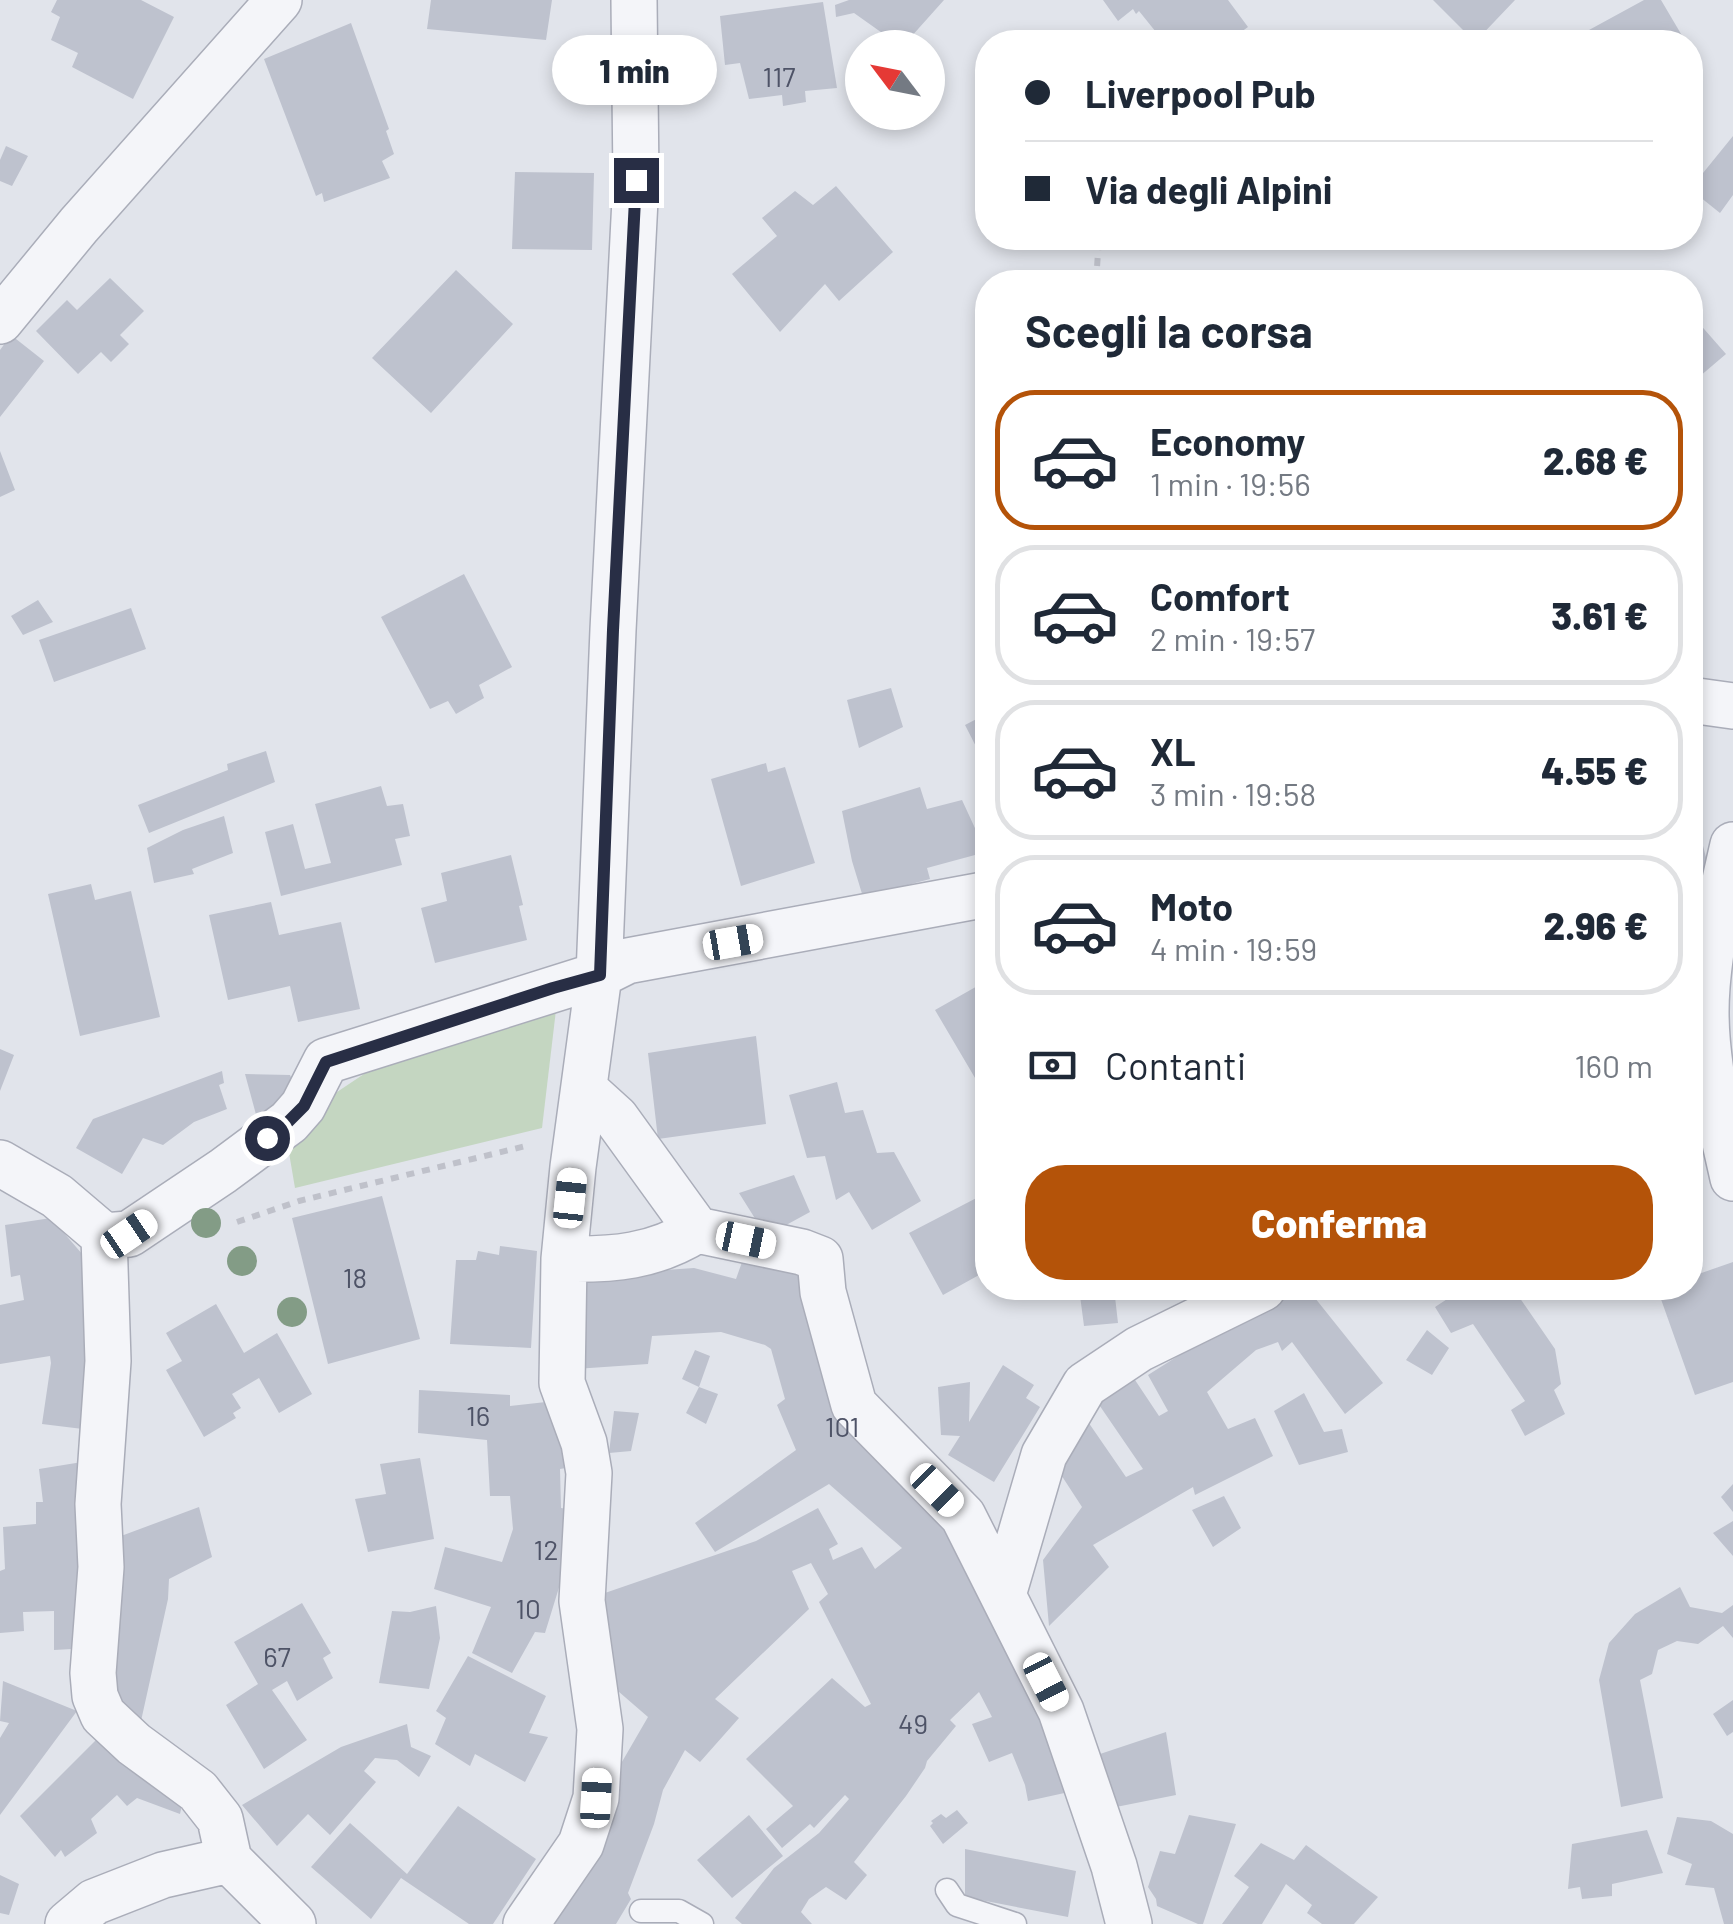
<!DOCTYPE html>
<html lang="it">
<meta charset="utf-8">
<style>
:root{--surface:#fff;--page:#f6f6f7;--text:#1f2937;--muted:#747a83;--line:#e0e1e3;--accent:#b45309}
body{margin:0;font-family:Barlow,sans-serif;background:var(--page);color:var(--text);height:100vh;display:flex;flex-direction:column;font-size:38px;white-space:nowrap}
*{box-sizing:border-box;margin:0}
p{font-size:32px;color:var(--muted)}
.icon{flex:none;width:55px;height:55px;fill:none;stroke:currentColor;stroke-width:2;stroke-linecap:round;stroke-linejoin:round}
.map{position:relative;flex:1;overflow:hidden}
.details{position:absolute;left:975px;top:270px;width:728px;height:1030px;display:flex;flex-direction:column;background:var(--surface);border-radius:40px;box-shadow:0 5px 15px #0003}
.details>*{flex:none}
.top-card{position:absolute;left:975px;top:30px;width:728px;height:220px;border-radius:40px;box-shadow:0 5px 15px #0003;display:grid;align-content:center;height:220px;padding:0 50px;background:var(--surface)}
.needle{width:65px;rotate:302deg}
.fabs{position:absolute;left:845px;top:30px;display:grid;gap:20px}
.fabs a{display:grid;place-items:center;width:100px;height:100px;border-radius:50%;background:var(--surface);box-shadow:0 5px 15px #0003;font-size:50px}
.end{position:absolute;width:45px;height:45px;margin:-22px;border:12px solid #282e45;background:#fff;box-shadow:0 0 0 5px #fff}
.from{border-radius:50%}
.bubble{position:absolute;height:70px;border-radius:35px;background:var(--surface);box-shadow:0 5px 15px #0003;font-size:32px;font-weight:800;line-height:70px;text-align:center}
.car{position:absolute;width:30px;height:60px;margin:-30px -15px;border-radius:12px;box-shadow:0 0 8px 2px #0007;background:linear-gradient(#fff 24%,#345 0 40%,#fff 0 76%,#345 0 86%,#fff 0)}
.top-card b{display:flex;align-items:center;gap:35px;height:95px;font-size:38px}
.top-card b+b{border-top:2px solid var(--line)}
.top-card i{width:25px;height:25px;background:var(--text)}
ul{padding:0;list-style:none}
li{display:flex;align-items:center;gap:30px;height:140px;margin:0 20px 15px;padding:0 30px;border:5px solid var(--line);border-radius:40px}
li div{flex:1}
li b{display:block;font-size:38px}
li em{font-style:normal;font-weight:800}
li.active{border-color:var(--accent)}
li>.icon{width:90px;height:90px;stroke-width:1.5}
h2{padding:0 50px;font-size:45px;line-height:120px}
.pay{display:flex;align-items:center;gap:25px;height:110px;padding:0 50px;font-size:38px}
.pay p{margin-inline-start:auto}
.button{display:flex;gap:20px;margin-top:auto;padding:20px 50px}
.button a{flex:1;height:115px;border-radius:40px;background:var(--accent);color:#fff;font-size:40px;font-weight:800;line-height:115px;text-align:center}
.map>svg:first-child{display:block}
.green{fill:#c4d6c1}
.building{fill:#bec2ce}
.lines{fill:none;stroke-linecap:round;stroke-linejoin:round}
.service-casing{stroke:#aaadb9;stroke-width:25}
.minor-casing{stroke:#aaadb9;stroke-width:48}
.path{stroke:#bfc1ca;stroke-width:6;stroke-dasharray:8 8;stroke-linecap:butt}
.service{stroke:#f4f5f9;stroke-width:22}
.minor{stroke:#f4f5f9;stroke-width:45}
.tree{fill:#839c86}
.route{stroke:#282e45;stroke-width:12}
.labels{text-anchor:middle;stroke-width:10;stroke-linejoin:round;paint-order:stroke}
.number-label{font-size:28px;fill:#4e5367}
</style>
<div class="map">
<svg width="1733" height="1924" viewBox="0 0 1733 1924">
<rect width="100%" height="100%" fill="#e1e4eb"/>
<!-- green -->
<path class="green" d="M556,1010L542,1128L295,1188L287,1141L316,1106L373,1068Z"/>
<!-- building -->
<path class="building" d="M57,0H141L174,17L133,99L72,67L78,53L51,40L60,17L51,12Z
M431,0H552L546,40L427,29Z
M849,0H944L902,47L854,13L836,17L835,5Z
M1103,0H1228L1248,27L1227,42H1164L1139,11L1136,14L1133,9L1118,21Z
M1433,0H1515L1475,42Z
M1644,0H1661L1684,39L1679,42H1595L1589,30Z
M823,2L837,88L805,91L806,102L783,106L782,95L749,99L740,63L725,65L720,16Z
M351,23L389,129L386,131L394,154L382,161L390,178L324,202L322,193L316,196L264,59Z
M1733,136V195L1720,213L1690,189Z
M6,146L28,156L12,186L0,181V160Z
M515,172L594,173L592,250L512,249Z
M836,186L893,252L839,301L825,284L780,332L732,274L777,236L762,218L795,191L813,205Z
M456,270L513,324L431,413L372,358Z
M110,278L144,311L120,335L129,344L111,362L101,352L78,374L36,331L67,300L77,310Z
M1690,313L1726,354L1699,377L1702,381L1690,390Z
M11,335L44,361L0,417V350Z
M0,451L15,490L0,497Z
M464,574L512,667L479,685L484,698L456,714L448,701L430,709L381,617Z
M988,593V615L977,602Z
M38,600L53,622L23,635L11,616Z
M131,608L146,649L54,682L39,640Z
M891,688L903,727L859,748L847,700Z
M988,713V770L965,725Z
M266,751L275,782L149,833L138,805L228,770L227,764Z
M766,763L768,772L785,767L815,863L741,886L711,779Z
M381,786L387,806L403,804L410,836L395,839L402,865L281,896L265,832L293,824L305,869L331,863L315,804Z
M920,787L927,809L962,800L986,852L927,868L930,879L863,897L852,861L842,811Z
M1690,788H1702L1703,826H1690Z
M224,816L233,853L192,869L194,874L154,883L147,848L183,830Z
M1701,838L1711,877L1706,903L1690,909V840Z
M511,855L523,905L519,906L527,940L435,963L421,908L447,901L441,873Z
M91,884L95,900L131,891L160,1017L80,1036L48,894Z
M271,902L279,935L341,922L360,1009L298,1022L290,986L228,1000L209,915Z
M988,980V1077L978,1083L935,1010Z
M756,1036L766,1124L658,1139L648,1053Z
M0,1049L14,1055L0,1091Z
M222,1071L224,1083L219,1085L227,1109L194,1122L163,1145L143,1138L122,1174L76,1148L93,1119Z
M245,1074L290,1075L294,1084L261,1133Z
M837,1082L845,1113L863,1110L877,1153L894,1152L921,1201L872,1230L849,1192L836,1200L825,1156L807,1158L789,1095Z
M794,1175L810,1212L766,1236L739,1193Z
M988,1192V1270L943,1295L909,1233Z
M382,1196L420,1339L328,1364L292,1218Z
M51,1218L83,1255L91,1430L42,1424L51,1363L50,1356L0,1364V1305L24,1300L20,1275L11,1277L5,1225Z
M500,1246L537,1251L531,1348L450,1344L456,1260H476L478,1251L499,1255Z
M747,1248L805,1267L800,1283L969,1553L1013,1648L1069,1792L1028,1801L1025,1785L1012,1753L989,1762L972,1724L992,1717L979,1692L950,1720L956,1726L927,1761L925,1768L906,1796L854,1862L867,1875L846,1900L826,1887L809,1899L801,1912L812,1924H742L735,1918L774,1868L819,1833L849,1799L845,1795L814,1828L810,1824L782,1848L766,1829L793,1806L746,1759L832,1678L865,1707L871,1704L819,1602L828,1594L811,1563L792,1571L809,1609L715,1699L739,1718L700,1762L685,1750L663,1790L654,1824L628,1893L631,1899L616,1924H550L619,1767L648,1717L611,1685L602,1594L756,1541L818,1508L838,1544L829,1549L833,1560L862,1547L875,1569L902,1548L829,1484L715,1552L695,1523L796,1450L777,1405L785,1399L771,1349L765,1345L721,1332L652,1336L648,1364L575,1369L579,1276L694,1268L736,1279Z
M1733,1262V1382L1695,1395L1657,1288H1690V1277Z
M1079,1288H1114L1118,1323L1084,1326Z
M1374,1288H1413L1412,1298L1374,1289Z
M1464,1288H1513L1555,1349L1561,1384L1554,1390L1565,1414L1525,1436L1511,1410L1525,1401L1473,1324L1451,1333L1435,1307Z
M1311,1293L1383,1383L1345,1414L1292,1342L1282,1351L1278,1342L1256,1350L1207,1392L1228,1429L1255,1418L1273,1456L1195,1495L1193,1487L1093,1545L1109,1567L1049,1626L1043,1560L1082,1507L1054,1464L1084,1416L1126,1477L1143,1469L1091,1393L1127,1368L1159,1416L1168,1411L1148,1375L1178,1356L1194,1334L1262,1299Z
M216,1304L244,1353L277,1333L312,1394L279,1413L259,1378L232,1394L241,1408L233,1413L236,1418L204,1437L166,1370L182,1361L166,1333Z
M1427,1330L1449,1348L1432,1375L1406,1360Z
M695,1350L710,1356L699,1387L682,1379Z
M1003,1365L1034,1385L1026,1398L1040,1407L994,1482L948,1455L960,1436L941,1435L938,1387L970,1382L969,1422Z
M699,1387L718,1394L706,1424L686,1413Z
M419,1390L510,1395V1406L555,1401L572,1467L560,1469L561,1508L568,1509L569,1555L545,1633L535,1632L512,1673L472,1653L491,1607L434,1589L445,1547L502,1562L513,1529L510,1496H490L487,1440L418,1433Z
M1304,1393L1324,1432L1342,1429L1348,1452L1299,1465L1274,1411Z
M614,1411L639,1413L631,1451L609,1453Z
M420,1458L434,1539L368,1552L355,1499L386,1494L380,1464Z
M82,1462L90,1648L54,1650V1611L23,1612L24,1631L0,1633V1571L5,1569L3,1527L36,1524V1502H43L39,1469Z
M1733,1484V1512L1721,1497Z
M1224,1496L1241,1528L1213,1547L1192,1510Z
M199,1507L212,1557L169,1579L168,1599L139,1730L111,1703L113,1539Z
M1733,1521V1556L1713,1533Z
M1680,1587L1690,1607L1722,1613L1733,1605V1638L1723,1626L1698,1644L1677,1641L1658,1650L1652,1674L1640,1680L1663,1798L1621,1807L1599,1680L1609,1643L1635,1614Z
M302,1603L331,1653L323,1658L333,1678L297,1701L287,1681L272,1690L307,1740L264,1769L226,1705L258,1684L234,1642Z
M436,1606L440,1638L429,1689L379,1683L392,1611L410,1612Z
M468,1656L546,1696L529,1733L548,1737L525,1782L475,1754L470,1766L435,1744L446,1718L436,1711Z
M3,1681L77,1711L0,1815V1738L9,1723L0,1721Z
M1733,1700V1732L1727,1736L1713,1714Z
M407,1724L411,1747L431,1756L419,1777L397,1760L375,1758L364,1771L376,1782L330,1835L308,1814L277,1846L242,1805L341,1747Z
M1166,1732L1176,1795L1111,1808L1100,1754Z
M101,1735L184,1796L180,1814L137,1798L127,1806L117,1795L91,1819L97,1833L65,1857L61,1850L55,1857L20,1816Z
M458,1806L536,1859L493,1924H469L401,1878L371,1919L311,1867L350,1823L407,1874Z
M957,1810L968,1823L943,1844L930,1826L933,1823L931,1821L941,1814L946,1818Z
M749,1815L783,1856L732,1898L697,1860Z
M1189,1815L1236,1824L1203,1924H1198L1157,1906L1156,1899L1148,1887L1160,1851L1175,1854Z
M1677,1817L1711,1821L1733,1834V1924H1724L1714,1888L1685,1885L1692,1864L1667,1854Z
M1647,1830L1663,1873L1612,1884V1896L1582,1899L1580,1887L1568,1889L1572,1844Z
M1261,1843L1294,1860L1306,1845L1378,1897L1354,1924H1322L1307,1913L1312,1905L1286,1884L1262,1924H1222L1249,1887L1234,1876Z
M965,1849L1076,1871L1068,1917L965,1897Z
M0,1875L19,1884L9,1915L0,1913Z"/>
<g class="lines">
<defs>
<path id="service" d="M947,1890L957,1905L1015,1924
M641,1911H679L702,1924"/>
<path id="minor" d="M0,321L79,225L279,0
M1690,700L1733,706
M1733,845C1721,898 1706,958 1706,1012C1706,1067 1721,1124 1733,1178
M584,1089L616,1118L697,1230L802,1252L820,1259L823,1292L854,1405L963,1516L1061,1711L1114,1866L1129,1924
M0,1163L57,1196L104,1236L108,1361L98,1504L101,1567L93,1673L95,1696L103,1715L134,1744L198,1791L220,1819L229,1860
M104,1236L129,1234L223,1171L289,1122L303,1106L326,1061L599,975L627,961L988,894
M564,1259C613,1260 654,1257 697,1230
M1003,1595L1044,1455L1085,1385L1139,1349L1263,1288
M68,1924L94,1902L163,1875L229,1860L293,1924
M526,1924L581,1844L596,1798L600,1729L582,1601L589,1473L584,1443L562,1383L564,1259L573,1167L599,975L613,630L636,180L634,0"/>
</defs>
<!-- service casing -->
<use href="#service" class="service-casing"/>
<!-- minor casing -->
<use href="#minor" class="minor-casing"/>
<!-- path -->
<path class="path" d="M1096,282L1099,238
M237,1222L299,1201L530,1145"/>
<!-- service -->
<use href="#service" class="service"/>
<!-- minor -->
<use href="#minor" class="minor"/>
</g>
<!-- trees -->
<g class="tree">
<circle cx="206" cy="1223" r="15"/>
<circle cx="242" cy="1261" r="15"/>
<circle cx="292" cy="1312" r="15"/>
</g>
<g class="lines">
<!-- route -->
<path class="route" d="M267,1138L288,1122L304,1106L326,1062L553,988L600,975L613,630L636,180"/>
</g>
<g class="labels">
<!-- number labels -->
<g class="number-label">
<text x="779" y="87">117</text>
<text x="355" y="1288">18</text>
<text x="478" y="1426">16</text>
<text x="842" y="1437">101</text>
<text x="546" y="1560">12</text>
<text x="528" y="1619">10</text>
<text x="277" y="1667">67</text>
<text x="913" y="1734">49</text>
</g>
</g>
</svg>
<div class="fabs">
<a><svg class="needle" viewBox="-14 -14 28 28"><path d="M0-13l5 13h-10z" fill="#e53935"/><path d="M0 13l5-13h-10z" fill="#747a83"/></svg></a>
</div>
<i class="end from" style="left:267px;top:1138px"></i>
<i class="end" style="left:636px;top:180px"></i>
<div class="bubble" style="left:552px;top:35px;width:165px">1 min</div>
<i class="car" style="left:733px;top:942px;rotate:80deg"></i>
<i class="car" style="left:570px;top:1198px;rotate:6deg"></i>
<i class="car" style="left:129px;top:1234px;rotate:56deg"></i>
<i class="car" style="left:746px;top:1240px;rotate:102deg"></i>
<i class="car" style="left:937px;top:1490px;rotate:135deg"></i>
<i class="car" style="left:1046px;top:1682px;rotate:153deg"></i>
<i class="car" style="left:596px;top:1798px;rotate:3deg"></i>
<div class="top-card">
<b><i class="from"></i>Liverpool Pub</b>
<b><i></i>Via degli Alpini</b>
</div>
<section class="details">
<h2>Scegli la corsa</h2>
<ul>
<li class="active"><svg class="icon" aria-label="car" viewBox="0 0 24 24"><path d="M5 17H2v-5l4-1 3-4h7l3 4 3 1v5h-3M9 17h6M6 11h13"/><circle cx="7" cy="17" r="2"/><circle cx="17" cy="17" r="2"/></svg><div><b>Economy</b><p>1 min · 19:56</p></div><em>2.68 €</em></li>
<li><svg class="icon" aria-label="car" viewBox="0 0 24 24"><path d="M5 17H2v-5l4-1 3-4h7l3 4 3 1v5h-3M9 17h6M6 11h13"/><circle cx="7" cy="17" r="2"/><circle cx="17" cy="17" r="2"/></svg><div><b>Comfort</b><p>2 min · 19:57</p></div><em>3.61 €</em></li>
<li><svg class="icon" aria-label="car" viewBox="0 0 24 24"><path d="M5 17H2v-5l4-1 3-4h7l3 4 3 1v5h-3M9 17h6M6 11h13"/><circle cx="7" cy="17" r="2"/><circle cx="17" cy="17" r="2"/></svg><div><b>XL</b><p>3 min · 19:58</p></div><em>4.55 €</em></li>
<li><svg class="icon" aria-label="car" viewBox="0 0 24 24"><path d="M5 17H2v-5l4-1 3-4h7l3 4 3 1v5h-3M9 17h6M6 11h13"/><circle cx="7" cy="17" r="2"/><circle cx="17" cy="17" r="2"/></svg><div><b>Moto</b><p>4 min · 19:59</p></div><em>2.96 €</em></li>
</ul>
<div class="pay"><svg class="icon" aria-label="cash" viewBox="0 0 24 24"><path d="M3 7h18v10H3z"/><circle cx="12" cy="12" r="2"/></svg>Contanti<p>160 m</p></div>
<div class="button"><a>Conferma</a></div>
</section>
</div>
